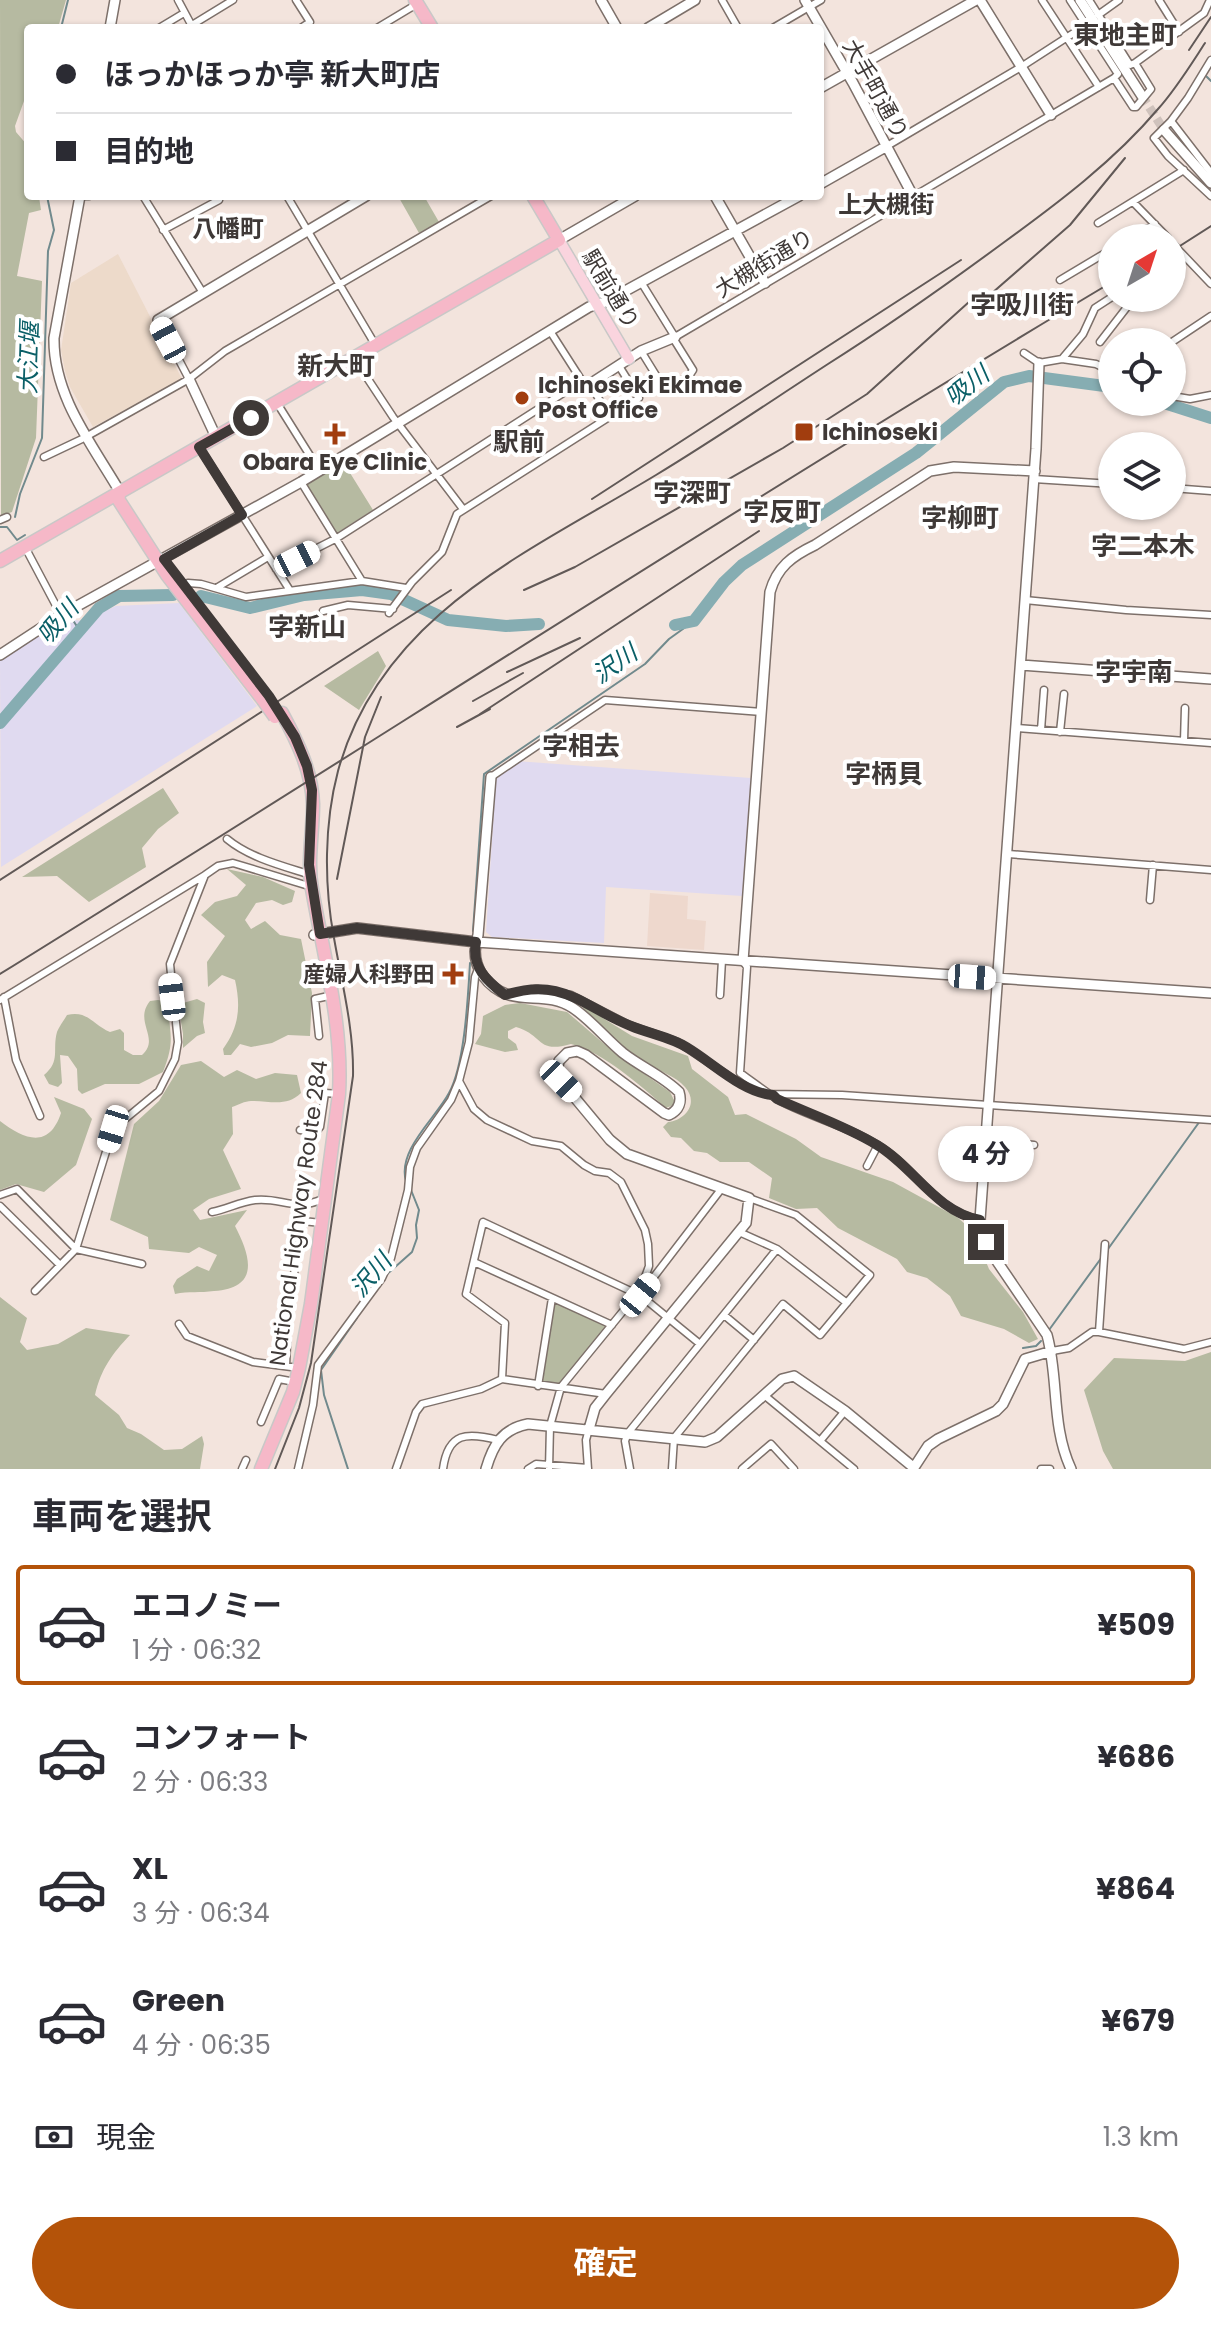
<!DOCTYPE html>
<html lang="ja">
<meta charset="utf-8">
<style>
:root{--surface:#fff;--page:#f2f2f3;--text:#2b2b33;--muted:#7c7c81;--line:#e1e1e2;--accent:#b45309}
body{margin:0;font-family:Poppins,"Noto Sans JP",sans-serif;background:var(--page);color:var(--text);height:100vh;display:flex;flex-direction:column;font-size:30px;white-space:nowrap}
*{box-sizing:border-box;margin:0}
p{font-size:26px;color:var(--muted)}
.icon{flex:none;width:44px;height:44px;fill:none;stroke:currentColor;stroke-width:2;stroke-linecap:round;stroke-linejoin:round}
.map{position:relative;height:1469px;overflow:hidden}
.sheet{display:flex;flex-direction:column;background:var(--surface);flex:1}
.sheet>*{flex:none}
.top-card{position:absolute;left:24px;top:24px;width:800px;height:176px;border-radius:8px;box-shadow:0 2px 6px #0004;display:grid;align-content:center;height:176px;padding:0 32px;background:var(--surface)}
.needle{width:52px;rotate:39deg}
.buttons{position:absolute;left:1098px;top:224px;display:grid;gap:16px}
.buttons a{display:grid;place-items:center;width:88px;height:88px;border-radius:50%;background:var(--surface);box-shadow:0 2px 6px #0004;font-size:40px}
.end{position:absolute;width:36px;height:36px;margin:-18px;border:10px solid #3f3937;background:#fff;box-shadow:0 0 0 4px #fff}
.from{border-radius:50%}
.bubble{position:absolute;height:56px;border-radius:28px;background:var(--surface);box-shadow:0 2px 6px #0004;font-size:26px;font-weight:700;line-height:56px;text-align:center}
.car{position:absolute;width:24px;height:48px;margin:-24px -12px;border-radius:10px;box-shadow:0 0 6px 2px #0007;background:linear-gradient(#fff 24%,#345 0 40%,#fff 0 76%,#345 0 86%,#fff 0)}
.top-card b{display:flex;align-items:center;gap:28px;height:76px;font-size:30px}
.top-card b+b{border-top:2px solid var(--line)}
.top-card i{width:20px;height:20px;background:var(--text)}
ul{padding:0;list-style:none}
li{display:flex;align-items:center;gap:24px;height:120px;margin:0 16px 12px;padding:0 16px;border:4px solid transparent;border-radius:8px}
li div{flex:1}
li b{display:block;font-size:30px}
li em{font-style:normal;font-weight:700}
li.active{border-color:var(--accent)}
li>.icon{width:72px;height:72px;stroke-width:1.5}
h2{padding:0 32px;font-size:36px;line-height:96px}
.pay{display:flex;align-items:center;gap:20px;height:88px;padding:0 32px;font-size:30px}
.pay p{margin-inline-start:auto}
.action{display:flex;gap:16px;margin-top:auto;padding:16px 32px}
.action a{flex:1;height:92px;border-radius:48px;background:var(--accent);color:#fff;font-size:32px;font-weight:700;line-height:92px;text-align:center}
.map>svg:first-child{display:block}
.built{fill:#eed8cd}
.industrial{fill:#e0daf0}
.education{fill:#eddaca}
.green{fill:#b6baa1}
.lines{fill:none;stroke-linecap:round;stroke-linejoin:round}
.stream{stroke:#718a8d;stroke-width:2}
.river{stroke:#86adb2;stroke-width:12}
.secondary-tunnel{stroke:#cfc2bc;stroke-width:9;stroke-dasharray:9 4.5;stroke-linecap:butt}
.street-casing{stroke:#7d706a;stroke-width:9}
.secondary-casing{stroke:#7d706a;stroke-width:12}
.primary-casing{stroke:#c9c8c7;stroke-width:13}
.highway-casing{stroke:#c9c8c7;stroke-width:15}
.street{stroke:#fff;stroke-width:6}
.secondary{stroke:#fff;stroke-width:9}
.primary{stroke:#fad4de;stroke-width:10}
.highway{stroke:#f6b8c8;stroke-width:12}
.rail{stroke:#615957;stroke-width:2}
.highway-bridge-casing{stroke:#c9c8c7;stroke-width:15;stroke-linecap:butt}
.highway-bridge{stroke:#f6b8c8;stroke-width:12}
.route{stroke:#3f3937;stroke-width:10}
.poi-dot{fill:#a13d0e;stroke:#fff;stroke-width:3}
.labels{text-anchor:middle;stroke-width:8;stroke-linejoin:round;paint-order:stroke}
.street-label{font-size:22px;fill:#3f3937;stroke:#fff}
.poi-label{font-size:22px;font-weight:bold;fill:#3f3937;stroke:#fff;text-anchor:start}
.neighbourhood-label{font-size:24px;font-weight:bold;fill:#3f3937;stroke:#fff}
.water-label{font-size:24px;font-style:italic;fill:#0a5f67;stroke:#fff}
.quarter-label{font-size:26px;font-weight:bold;fill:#3f3937;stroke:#fff}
</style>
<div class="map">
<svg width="1211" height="1469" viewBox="0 0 1211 1469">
<rect width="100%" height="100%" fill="#f3e4dd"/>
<!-- built -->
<path class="built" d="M650,893L688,896L687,919L706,921L704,950L647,946Z"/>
<!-- industrial -->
<path class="industrial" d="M179,603L257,706L1,867L0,660L71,614L75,620L83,621L116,606Z
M516,761L751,778L742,896L606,887L604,943L492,937L486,932L496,779Z"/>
<!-- education -->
<path class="education" d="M118,254L182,379L93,427L70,387L65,371L61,350L66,317L71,283Z"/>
<!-- green -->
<path class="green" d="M0,0H66L58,28H28L24,101L15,126L16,132L28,146L26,196L39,197L41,210L29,213L17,276L42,281L36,438L12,512L1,516Z
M398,196H424L439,222L419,233Z
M342,460L373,510L337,533L306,483Z
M378,651L386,666L359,710L324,686Z
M163,788L179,813L158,829L142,848L146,867L89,902L57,876L22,877Z
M227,869L263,877L295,891L292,902L283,905L272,900L256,903L245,920L251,929L265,921L280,935L301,939L312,993L310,1036L288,1035L272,1043L251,1047L240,1044L231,1055H224L223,1049C239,1027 241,1007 235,980L222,975L208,987L207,962L225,936L201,915L215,902L237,896L246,885Z
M177,998L183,1003L197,999L205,1003L203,1022L205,1033L197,1036L183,1048V1034Z
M158,1000L168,1002C169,1035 176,1039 163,1072L139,1084H105L82,1094L78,1090L77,1069L68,1056L60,1055L62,1083L58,1087L49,1084L44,1075C61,1061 52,1050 57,1032C59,1027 64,1020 67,1015C88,1010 93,1025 110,1032L120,1029L124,1033V1050L133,1055H142C161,1038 133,1022 150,1001Z
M520,1003L567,1012L616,1054L670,1092L676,1104L666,1108C641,1086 603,1052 571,1044C536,1054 544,1035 516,1027L508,1031V1038L516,1044L518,1050L505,1052L475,1044L481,1034L483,1016L505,1005Z
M580,1004L632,1036L688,1056L692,1069L728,1097L735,1115L746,1114L796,1139L821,1157L893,1182L957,1217L973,1231L989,1269L1023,1312L1038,1339L1029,1343L1004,1329L961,1316L950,1296L927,1278L907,1272L897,1259L838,1228L817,1208L796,1209L769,1198L772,1178L749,1162H720L707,1153L694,1151L681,1138L671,1137L663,1127L668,1122C686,1120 699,1103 685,1087C676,1076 658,1071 647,1063C626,1051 594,1023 580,1004Z
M201,1061L224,1077L237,1070L256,1079L275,1073L297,1075L301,1093C286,1108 268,1100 251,1101C245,1101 238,1105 232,1107L233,1134L223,1150L241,1189L209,1199L193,1210L200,1220L247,1210L235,1226C251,1257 260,1288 214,1291C200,1293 189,1291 175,1294L173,1286L177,1279L197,1266L209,1271L217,1255L199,1247L189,1253L149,1249L148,1237L110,1220L134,1124L159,1101L181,1065Z
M54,1097L84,1109L92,1119L76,1165L44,1192L16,1184L0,1190V1121C25,1140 49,1149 61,1113Z
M0,1297L27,1318L20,1342L27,1350L58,1344L86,1328L130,1335C112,1354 101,1369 95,1395L119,1415L127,1428L141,1434L164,1450L182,1449L202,1436L204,1444L200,1469H0Z
M555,1301L604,1323L606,1329L558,1385L543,1381L553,1304Z
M1211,1352V1469H1113L1103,1451L1084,1390L1114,1358L1185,1361Z"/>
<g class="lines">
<!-- stream -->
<path class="stream" d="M61,28L68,0
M1206,76L1211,81
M15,517L20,494L42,438L48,251L54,230L47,196
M0,527H7L17,540L25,535
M71,617L76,625L83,628
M473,931L484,774L645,664L669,639L694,621
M406,1181C397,1150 436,1118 449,1093C465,1064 468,996 470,963
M1108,1249L1200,1121
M385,1276L412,1252L417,1238L416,1225L419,1210L411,1190
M1049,1330L1102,1257
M1023,1348L1036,1346L1041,1341
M348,1469L324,1395L321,1370L357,1318"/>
<!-- river -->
<path class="river" d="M1161,402L1211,418
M201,596L250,608L304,595L362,590L391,594L448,620L506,626L539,624
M675,625L694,621L724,582L742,565L916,453L1004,382L1029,376L1112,387
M0,723L99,608L119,596L173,595"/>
<!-- secondary-tunnel -->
<path class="secondary-tunnel" d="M1142,96L1164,130"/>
<defs>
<path id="street" d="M178,0L193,28
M296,0L310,22L301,28
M722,0L738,28
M1042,0L1099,87
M1089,0L1130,65L1135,63
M1159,0L1179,32
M1098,15L1119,0
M192,25L233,0
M159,28L184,13
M377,28L417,4
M773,28L821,0
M1114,78L1133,107H1136L1151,89L1135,63L1204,13L1210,0
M1171,121L1188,98L1211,60
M887,146L1021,67L1086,25
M1211,173L1171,121L1154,138L1168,156L1211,196
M85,196H89
M143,196L203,293
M287,196L376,346
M1133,202L1168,238
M1098,223L1184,170
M163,230L219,200
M1131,238L1155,224
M1172,243L1211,284
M1060,280L1112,249
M641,282L675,337L1114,78L1118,74L1070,0
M550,331L582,381
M1100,342L1134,298
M1172,342L1211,316
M641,351L662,385L669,388L689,376L693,370L673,338
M1024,353L1039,363L1062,359L1083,334L1095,308L1112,297
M354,358L393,417L463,509
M1062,359L1096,364L1112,372
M189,379L225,351L491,196
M1172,396L1190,399L1211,395
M277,403L319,470
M199,447L289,589
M44,457L82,439L189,379L158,320
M1034,479L1112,484
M301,482L362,581
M1172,488L1211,491
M0,520L7,517
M25,547L61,615
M276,569L337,538L582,381L590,384L609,416
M183,585L188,583L201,584L246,597L362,581L406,588
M218,587L268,557
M1025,600L1126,610L1211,615
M323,611L348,605L393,609
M389,613L412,582L442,552L457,514L639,398L619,366
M1017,728L1211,743
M1041,730L1044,690
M1060,732L1064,694
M1184,741L1185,708
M491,777L605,700L762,712
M227,839C250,858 283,866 311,875
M1008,854L1211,870
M1150,900L1153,865
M743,961L747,967L740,1073C753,1082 767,1093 780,1101C817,1120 859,1129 892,1155C921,1178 940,1212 980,1220
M510,994L536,989L571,995L629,1025L678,1042L736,1081L766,1094L842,1095L1211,1120
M720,995L722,960
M4,997L16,1060L40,1116
M0,1000L205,875
M319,1036L315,999L333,995
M459,1081L474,1109L487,1120L532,1141L561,1146L584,1165L595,1171L609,1173L621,1182L645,1230L648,1244L649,1266L640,1291
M300,1130L316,1132L320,1127L325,1093L339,1094
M985,1140L1034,1145
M984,1165L1024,1168
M867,1166L878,1145
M0,1195L17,1189L76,1249L142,1264
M0,1206L59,1264
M212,1212C227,1209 240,1202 255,1200C282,1197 293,1212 323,1199
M739,1232L777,1249L847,1303
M474,1262L612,1325
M294,1274L303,1221L321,1223
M35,1291L76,1249L113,1129L159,1091L175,1059L178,1042L170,964L205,875L218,866L233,863L312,887
M640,1295L700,1344
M724,1315L754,1340
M179,1324L187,1336L253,1362L299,1368
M1099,1332L1105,1244
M1052,1351L1069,1348L1092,1332H1099L1184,1349L1211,1342
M286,1366L288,1320
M502,1379L606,1394
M538,1386L552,1298
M764,1395L854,1469
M261,1422L279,1379L295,1382
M820,1441L845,1411
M242,1469L246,1460
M298,1469L313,1405L318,1365L382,1278L391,1258L408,1190L410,1167L417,1148L451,1100L459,1081L469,1042L475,977L478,969
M396,1469L416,1412L422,1404L481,1389L502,1379L505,1323L466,1294L483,1222L637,1294
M443,1469C448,1432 467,1432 498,1440
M528,1469L536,1464L588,1468
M549,1469L550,1426L561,1387L637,1294L640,1295L722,1188
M588,1469L586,1440L589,1429
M630,1469L625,1441L628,1433L777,1249
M672,1469L674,1438L783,1304L820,1335L870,1275L796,1215L749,1198
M742,1469L771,1444L794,1469
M1041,1469H1050"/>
<path id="secondary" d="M601,0L617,28
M805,0L853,83L913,196
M980,0L1051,115
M1080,0L1142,96
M110,28L115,0
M648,28L695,0
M820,88L976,0
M1164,130L1211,183
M820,184L887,146
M80,196L54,338C53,396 92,444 120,492
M715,196L765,283
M559,240L635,196
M158,320L366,196
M1039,363L1036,449L980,1220L990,1251L1047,1335C1059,1379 1051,1426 1071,1469
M189,379L216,437
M590,384L641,351L675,337
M0,655L61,615L301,482L589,307L605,302L799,196
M1021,665L1211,679
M491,777L478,935C473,950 474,963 483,976C510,1012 542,987 573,1008C591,1020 606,1039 623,1053C641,1067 663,1076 679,1092C682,1102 679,1110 669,1115L664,1113L586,1055L577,1051L567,1053L559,1061L557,1071L561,1081L610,1140L627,1154L749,1198L746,1223L606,1394L595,1408L589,1429
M314,935L357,928L476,942L1211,993
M743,961L770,592C777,567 792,556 815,545L930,471L954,467L1035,471
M486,1469C493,1445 502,1429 528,1424L705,1442L717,1437L782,1379L794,1376L845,1411L913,1467
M913,1469L928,1446L938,1439L996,1411L1003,1404L1025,1359L1052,1351"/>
<path id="primary" d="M559,240L629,359"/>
<path id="highway" d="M415,0L432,28
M120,492L118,499L167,575L263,700
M0,561L559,240L533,196
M261,1469L293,1392L299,1368L311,1304L339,1094C343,1024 324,958 312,889C307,861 313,833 313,804C312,771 297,741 282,713"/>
</defs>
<!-- street casing -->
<use href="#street" class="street-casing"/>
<!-- secondary casing -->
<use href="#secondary" class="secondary-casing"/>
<!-- primary casing -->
<use href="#primary" class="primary-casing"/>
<!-- highway casing -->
<use href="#highway" class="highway-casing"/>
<!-- street -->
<use href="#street" class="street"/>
<!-- secondary -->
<use href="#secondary" class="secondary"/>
<!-- primary -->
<use href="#primary" class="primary"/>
<!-- highway -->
<use href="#highway" class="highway"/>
<!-- rail -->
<path class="rail" d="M1189,50L1211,17
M1172,251L1211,226
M976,307L1070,225L1125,158
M592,499L961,260
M524,590L575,567L783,448L867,394L980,292
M507,672L580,638
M473,701L523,673
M480,714L759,531
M457,727L490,709
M337,879L365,737L381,697
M0,880L451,590
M0,974C371,744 737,506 1112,282
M275,1469L299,1408L311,1363L353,1076C354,1029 342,984 334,938C324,885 324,824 338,771C381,614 529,552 656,475C714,440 771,401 828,364C888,326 946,285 1003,243C1058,203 1114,161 1158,109C1176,89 1190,66 1205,43"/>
<defs>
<path id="highway-bridge" d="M263,700L275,717"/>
</defs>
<!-- highway-bridge casing -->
<use href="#highway-bridge" class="highway-bridge-casing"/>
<!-- highway-bridge -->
<use href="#highway-bridge" class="highway-bridge"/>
</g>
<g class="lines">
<!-- route -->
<path class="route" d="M251,418L199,447L242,515L164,559L269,696L295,737L307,766L312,790L309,865L320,934L357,928L476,942C471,967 487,981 505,995C562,976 583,1007 631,1026C650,1034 671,1037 688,1048C713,1063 743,1093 773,1095L777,1099C810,1114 846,1126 877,1145C914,1167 935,1211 980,1220L986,1242"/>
</g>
<!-- markers -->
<g class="poi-dot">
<circle cx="522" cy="398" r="8"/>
<rect x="794" y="422" width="20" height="20" rx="4"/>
<path d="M331 422h8v8h8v8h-8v8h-8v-8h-8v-8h8z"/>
<path d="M449 962h8v8h8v8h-8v8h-8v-8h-8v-8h8z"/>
</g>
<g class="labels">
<!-- street labels -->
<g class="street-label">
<text transform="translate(876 89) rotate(61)" y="8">大手町通り</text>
<text transform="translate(764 263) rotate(-31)" y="8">大槻街通り</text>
<text transform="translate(611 289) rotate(59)" y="8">駅前通り</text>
<text transform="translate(298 1213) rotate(-82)" y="8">National Highway Route 284</text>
</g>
<!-- poi labels -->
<g class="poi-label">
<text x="538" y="393">Ichinoseki Ekimae<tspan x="538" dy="25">Post Office</tspan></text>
<text x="822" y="440">Ichinoseki</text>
<text x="335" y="470" text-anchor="middle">Obara Eye Clinic</text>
<text x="435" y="982" text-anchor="end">産婦人科野田</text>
</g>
<!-- neighbourhood labels -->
<g class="neighbourhood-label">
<text x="886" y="213">上大槻街</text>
<text x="228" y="237">八幡町</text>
</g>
<!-- water labels -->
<g class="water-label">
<text transform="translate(29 358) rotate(-88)" y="8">大江堰</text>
<text transform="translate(967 386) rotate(-38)" y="8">吸川</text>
<text transform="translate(58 622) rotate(-49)" y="8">吸川</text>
<text transform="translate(615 664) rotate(-35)" y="8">沢川</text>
<text transform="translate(371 1275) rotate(-50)" y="8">沢川</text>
</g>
<!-- quarter labels -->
<g class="quarter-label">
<text x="1125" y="44">東地主町</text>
<text x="1022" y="314">字吸川街</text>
<text x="336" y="375">新大町</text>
<text x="519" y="451">駅前</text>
<text x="692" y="502">字深町</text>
<text x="782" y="521">字反町</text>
<text x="960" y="527">字柳町</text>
<text x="1143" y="555">字二本木</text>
<text x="307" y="636">字新山</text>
<text x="1134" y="681">字宇南</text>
<text x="581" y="755">字相去</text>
<text x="884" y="783">字柄貝</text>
</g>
</g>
</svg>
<div class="buttons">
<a><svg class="needle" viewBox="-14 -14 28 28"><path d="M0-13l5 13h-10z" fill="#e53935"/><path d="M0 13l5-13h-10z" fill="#7c7c81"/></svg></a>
<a><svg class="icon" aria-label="locate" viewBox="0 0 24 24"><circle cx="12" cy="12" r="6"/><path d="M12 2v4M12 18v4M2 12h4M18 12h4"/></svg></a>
<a><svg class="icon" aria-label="layers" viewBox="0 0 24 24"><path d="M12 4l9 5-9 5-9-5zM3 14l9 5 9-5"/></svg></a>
</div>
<i class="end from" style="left:251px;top:418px"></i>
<i class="end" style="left:986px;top:1242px"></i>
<div class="bubble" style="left:938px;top:1126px;width:96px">4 分</div>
<i class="car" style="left:168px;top:340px;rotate:332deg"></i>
<i class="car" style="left:297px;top:559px;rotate:63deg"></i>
<i class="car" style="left:972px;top:977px;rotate:94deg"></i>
<i class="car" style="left:172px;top:997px;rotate:353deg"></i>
<i class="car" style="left:561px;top:1081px;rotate:135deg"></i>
<i class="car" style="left:113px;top:1129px;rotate:197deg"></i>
<i class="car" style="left:640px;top:1295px;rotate:39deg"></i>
<div class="top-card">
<b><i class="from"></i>ほっかほっか亭 新大町店</b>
<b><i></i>目的地</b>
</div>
</div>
<section class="sheet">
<h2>車両を選択</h2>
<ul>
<li class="active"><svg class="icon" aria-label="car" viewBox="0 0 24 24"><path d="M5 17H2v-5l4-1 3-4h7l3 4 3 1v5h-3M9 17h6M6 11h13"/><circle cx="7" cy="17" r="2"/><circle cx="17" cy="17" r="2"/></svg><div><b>エコノミー</b><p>1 分 · 06:32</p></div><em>¥509</em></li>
<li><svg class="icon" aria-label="car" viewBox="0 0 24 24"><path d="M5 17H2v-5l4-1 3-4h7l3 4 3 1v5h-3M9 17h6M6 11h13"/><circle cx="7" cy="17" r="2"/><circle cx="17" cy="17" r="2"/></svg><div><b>コンフォート</b><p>2 分 · 06:33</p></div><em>¥686</em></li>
<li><svg class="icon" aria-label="car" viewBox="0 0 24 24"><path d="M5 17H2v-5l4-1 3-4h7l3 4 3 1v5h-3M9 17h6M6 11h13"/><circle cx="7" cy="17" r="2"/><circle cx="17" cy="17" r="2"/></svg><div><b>XL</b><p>3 分 · 06:34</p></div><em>¥864</em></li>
<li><svg class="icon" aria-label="car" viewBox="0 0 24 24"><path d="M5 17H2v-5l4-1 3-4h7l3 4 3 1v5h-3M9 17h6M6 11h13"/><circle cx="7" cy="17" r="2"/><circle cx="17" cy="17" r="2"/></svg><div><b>Green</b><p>4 分 · 06:35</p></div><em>¥679</em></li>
</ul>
<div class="pay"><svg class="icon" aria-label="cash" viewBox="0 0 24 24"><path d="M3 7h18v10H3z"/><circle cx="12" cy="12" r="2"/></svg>現金<p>1.3 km</p></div>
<div class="action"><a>確定</a></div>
</section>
